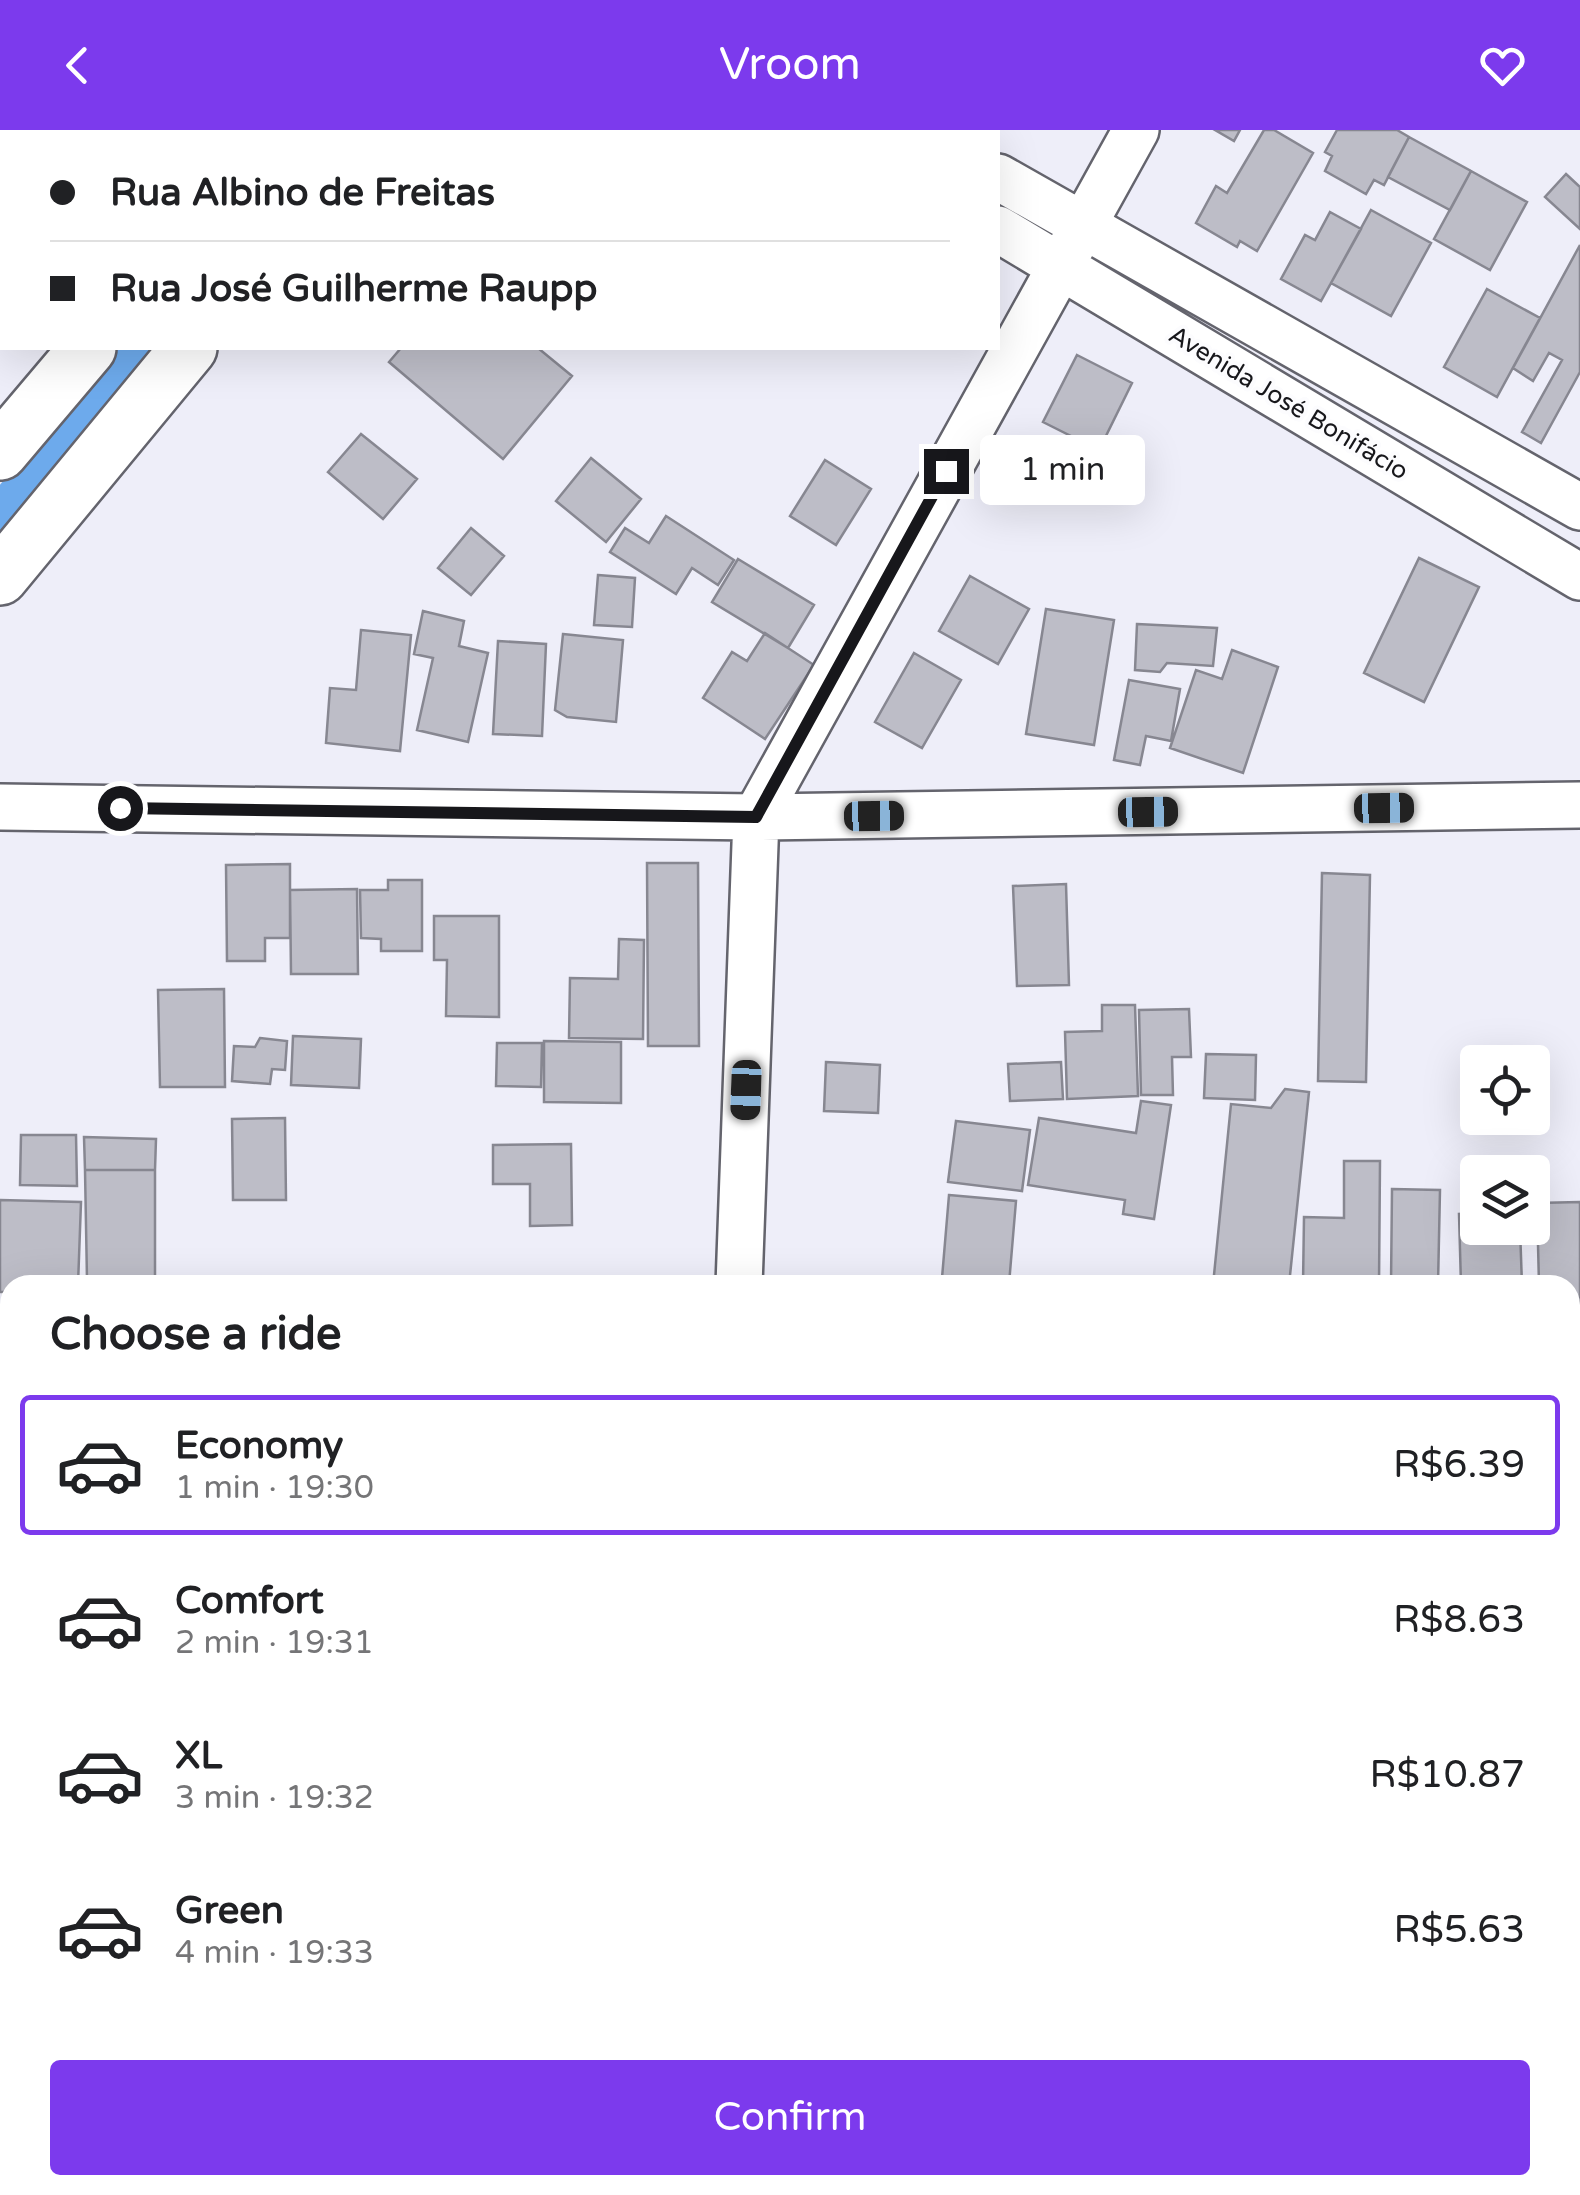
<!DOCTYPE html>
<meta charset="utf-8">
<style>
:root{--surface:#fff;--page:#f2f2f2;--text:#202124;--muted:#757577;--line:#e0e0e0;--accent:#7c3aed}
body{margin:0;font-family:"Varela Round",sans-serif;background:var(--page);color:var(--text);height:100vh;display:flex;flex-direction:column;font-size:38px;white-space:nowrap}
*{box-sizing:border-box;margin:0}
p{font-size:32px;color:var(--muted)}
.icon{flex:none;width:55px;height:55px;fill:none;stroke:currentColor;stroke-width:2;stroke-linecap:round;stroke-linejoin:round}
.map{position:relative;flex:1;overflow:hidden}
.drawer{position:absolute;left:0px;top:1145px;width:1580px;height:920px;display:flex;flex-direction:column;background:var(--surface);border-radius:30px 30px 0 0;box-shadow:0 10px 40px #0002}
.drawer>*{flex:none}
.guide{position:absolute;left:0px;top:0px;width:1000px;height:220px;box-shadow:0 10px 40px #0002;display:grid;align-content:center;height:220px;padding:0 50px;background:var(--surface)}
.fabs{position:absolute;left:1460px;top:915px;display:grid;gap:20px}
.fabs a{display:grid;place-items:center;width:90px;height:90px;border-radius:10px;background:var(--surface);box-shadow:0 10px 40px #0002;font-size:50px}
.end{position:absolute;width:45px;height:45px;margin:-22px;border:12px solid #17171b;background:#fff;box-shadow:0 0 0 5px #fff}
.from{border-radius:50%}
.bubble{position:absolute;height:70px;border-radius:10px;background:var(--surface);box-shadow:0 10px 40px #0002;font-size:32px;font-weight:600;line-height:70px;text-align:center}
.car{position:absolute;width:30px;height:60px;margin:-30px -15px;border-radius:12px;box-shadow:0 0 8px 2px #0007;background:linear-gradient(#222 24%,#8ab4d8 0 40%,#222 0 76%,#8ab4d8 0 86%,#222 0)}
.guide b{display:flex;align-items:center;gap:35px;height:95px;font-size:38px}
.guide b+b{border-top:2px solid var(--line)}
.guide i{width:25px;height:25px;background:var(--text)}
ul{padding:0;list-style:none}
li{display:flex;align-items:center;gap:30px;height:140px;margin:0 20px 15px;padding:0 30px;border:5px solid transparent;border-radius:10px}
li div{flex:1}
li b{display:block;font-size:38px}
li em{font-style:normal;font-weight:600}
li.on{border-color:var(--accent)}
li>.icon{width:90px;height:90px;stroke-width:1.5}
h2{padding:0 50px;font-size:45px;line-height:120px}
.primary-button{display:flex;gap:20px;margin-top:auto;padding:20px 50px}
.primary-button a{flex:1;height:115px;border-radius:10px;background:var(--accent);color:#fff;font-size:40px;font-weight:600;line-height:115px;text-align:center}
header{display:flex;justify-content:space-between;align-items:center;height:130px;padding:0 50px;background:var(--accent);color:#fff;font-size:45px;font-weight:600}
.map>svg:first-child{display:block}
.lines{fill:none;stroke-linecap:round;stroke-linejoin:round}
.canal{stroke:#6daaec;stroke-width:40}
.building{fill:#bdbdc7;stroke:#878791;stroke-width:2.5}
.minor-casing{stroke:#64646d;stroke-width:50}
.major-casing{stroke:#64646d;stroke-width:60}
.minor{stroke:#fff;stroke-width:45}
.major{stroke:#fff;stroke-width:55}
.route{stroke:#17171b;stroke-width:12}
.labels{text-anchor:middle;stroke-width:8;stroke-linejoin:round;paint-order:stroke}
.street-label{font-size:25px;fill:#17171b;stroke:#fcfcfe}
</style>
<header><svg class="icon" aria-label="back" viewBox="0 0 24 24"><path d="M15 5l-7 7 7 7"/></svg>Vroom<svg class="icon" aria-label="heart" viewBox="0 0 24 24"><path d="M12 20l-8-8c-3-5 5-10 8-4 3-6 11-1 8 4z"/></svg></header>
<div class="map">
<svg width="1580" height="2065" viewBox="0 0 1580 2065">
<rect width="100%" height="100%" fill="#eeeef9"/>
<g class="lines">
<!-- canal -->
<path class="canal" d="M318,2L321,0
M0,386L140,218"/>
</g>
<!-- building -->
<path class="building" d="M0,0L61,2H2V73Z
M477,0H568L476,2Z
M643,0H739L743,2H642Z
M1215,0H1240L1234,11Z
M1264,0H1274L1313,23L1257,121L1240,111L1237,117L1196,93L1216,56L1227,63Z
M1337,0H1397L1409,7L1384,55L1374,50L1366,64L1325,41L1332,26L1325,22Z
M1409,7L1471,41L1450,80L1388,47Z
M1471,41L1527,72L1490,140L1434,109Z
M1566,44L1580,57V99L1545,67Z
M1371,80L1431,113L1391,186L1331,153Z
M1330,82L1361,99L1321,171L1281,149L1305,105L1315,110Z
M1580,115V242L1541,313L1522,302L1562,230L1549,223L1533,251L1513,238Z
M1487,159L1540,188L1497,267L1444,237Z
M401,218H538L572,246L503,329L389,232Z
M1077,225L1132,253L1099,320L1043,292Z
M361,304L417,349L383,389L328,342Z
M591,328L641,369L606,412L556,371Z
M825,330L871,359L836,415L790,386Z
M666,386L734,430L718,455L692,438L676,464L610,422L625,398L649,413Z
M471,398L504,426L471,465L438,438Z
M1419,428L1479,457L1424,572L1364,543Z
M738,429L814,475L788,518L712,472Z
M598,445L635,448L632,497L594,495Z
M970,446L1029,479L998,534L939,501Z
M1046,479L1114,490L1094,615L1026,604Z
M423,481L464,491L459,516L488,523L468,612L417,600L433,528L414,524Z
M1137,494L1217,498L1213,536L1167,533L1160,542L1135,540Z
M361,500L411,505L400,621L326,613L330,558L356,560Z
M765,503L814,535L765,609L703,568L732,522L747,531Z
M563,504L623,510L616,592L567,587L555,580Z
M498,511L546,514L542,606L493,604Z
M1232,520L1278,537L1243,643L1170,618L1196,540L1222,549Z
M914,523L961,550L922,618L875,592Z
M1129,550L1180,559L1171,611L1146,606L1140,635L1114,630Z
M647,733H698L699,916H648Z
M290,734V808H265V831H227L226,735Z
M1322,743L1370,745L1366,952L1318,951Z
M388,750H422V821H381V809L361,808L360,760H388Z
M1066,754L1069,855L1017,856L1013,756Z
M357,759L358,844H291L290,760Z
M434,786H499V887L446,886L447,830H434Z
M619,809L644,810L643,909L569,908L570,848L618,849Z
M224,859L225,957H160L158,860Z
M1102,875H1135L1138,966L1067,969L1065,902L1102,901Z
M1189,879L1191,927H1172L1173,965H1141L1139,880Z
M293,906L361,909L359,958L291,955Z
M260,908L287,911L285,940L272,939L270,954L232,951L234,916L255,917Z
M544,911L621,912V973L544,972Z
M497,913H542L541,957L496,956Z
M1206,924L1256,925L1255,970L1204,968Z
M826,932L880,935L878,983L824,981Z
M1061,932L1063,969L1010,971L1008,934Z
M1285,959L1309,962L1289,1155H1213L1231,974L1271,978Z
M1141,971L1171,975L1154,1089L1123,1084L1125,1070L1028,1055L1039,988L1136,1003Z
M285,988L286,1070H233L232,989Z
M956,991L1030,1000L1022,1061L948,1052Z
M21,1005H76L77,1056L20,1055Z
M84,1007L156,1009L155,1040H85Z
M571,1014L572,1095L530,1096V1054H493V1015Z
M1344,1031H1380L1379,1155H1303L1304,1087L1344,1088Z
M85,1040H155V1150H87Z
M1392,1059L1440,1060L1438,1155H1391Z
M949,1065L1016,1071L1009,1154L942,1148Z
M0,1070L81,1072L78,1155H10V1162H0Z
M1580,1072V1192H1570V1155H1539L1537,1073Z
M1478,1083V1098H1520L1522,1155H1461L1459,1084Z
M1570,1311H1580V1369H1570Z
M0,1390H4L3,1465H0Z
M1570,1418H1580V1478H1570Z
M1573,1485L1574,1527H1570V1486Z
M10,1587V1664L0,1665V1588Z
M1570,1860H1577L1580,1918H1570Z
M0,1887H10V1955H0Z
M1570,1948H1571L1573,2026H1570Z
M1570,2047H1580V2065H1441V2055H1570Z
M329,2055H395V2065H329Z
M537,2055H627V2065H537Z
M807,2055H931V2065H779V2061H807Z
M963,2055H989L988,2065H962Z
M1014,2055H1072V2065H1014Z
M1122,2055H1154V2065H1122Z"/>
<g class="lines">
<defs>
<path id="minor" d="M822,0L826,2
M913,0L918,2
M998,47L1580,377
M998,99L1580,447
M0,677L756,687L1580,675
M739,1155L756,687L1136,0
M0,1228L10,1229
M1570,1233H1580
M0,1773H10
M1570,1801L1580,1802
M1327,2055V2065
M734,2065V2055"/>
<path id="major" d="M268,2L270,0
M365,2L367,0
M0,322L88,218
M0,447L189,218"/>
</defs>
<!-- minor casing -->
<use href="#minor" class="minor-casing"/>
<!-- major casing -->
<use href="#major" class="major-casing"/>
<!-- minor -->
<use href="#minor" class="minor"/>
<!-- major -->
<use href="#major" class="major"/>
</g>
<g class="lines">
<!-- route -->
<path class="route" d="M120,678L756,687L946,341"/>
</g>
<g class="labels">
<!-- street labels -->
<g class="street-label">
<text transform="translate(1289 272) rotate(31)" y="9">Avenida José Bonifácio</text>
</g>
</g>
</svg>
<div class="fabs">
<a><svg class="icon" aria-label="locate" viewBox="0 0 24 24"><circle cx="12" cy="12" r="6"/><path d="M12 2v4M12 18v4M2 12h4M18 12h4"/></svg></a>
<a><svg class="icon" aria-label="layers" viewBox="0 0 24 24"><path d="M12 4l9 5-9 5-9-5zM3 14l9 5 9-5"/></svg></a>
</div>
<i class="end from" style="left:120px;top:678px"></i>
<i class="end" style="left:946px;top:341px"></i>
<div class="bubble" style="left:980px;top:305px;width:165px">1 min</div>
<i class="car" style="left:1384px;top:678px;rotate:89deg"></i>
<i class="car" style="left:1148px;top:682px;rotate:89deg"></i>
<i class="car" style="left:874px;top:686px;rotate:89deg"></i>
<i class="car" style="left:746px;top:960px;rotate:182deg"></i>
<div class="guide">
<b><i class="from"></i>Rua Albino de Freitas</b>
<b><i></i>Rua José Guilherme Raupp</b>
</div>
<section class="drawer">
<h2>Choose a ride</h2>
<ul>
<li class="on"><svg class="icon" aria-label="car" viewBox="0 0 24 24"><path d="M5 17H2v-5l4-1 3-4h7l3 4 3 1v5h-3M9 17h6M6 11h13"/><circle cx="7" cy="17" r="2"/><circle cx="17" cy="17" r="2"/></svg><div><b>Economy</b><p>1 min · 19:30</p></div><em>R$6.39</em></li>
<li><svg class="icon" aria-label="car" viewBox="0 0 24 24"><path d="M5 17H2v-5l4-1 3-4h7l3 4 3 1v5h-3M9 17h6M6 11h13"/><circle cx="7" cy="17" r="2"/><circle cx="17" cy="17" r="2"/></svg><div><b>Comfort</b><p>2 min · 19:31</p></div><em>R$8.63</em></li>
<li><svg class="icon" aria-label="car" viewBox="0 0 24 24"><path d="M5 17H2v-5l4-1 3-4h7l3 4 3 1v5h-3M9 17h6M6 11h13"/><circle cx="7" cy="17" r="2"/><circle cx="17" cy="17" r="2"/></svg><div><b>XL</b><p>3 min · 19:32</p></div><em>R$10.87</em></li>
<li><svg class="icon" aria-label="car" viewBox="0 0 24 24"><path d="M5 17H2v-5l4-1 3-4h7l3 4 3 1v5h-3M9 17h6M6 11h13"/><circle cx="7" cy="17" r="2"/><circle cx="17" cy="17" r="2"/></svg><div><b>Green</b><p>4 min · 19:33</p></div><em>R$5.63</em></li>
</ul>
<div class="primary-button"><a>Confirm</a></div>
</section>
</div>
